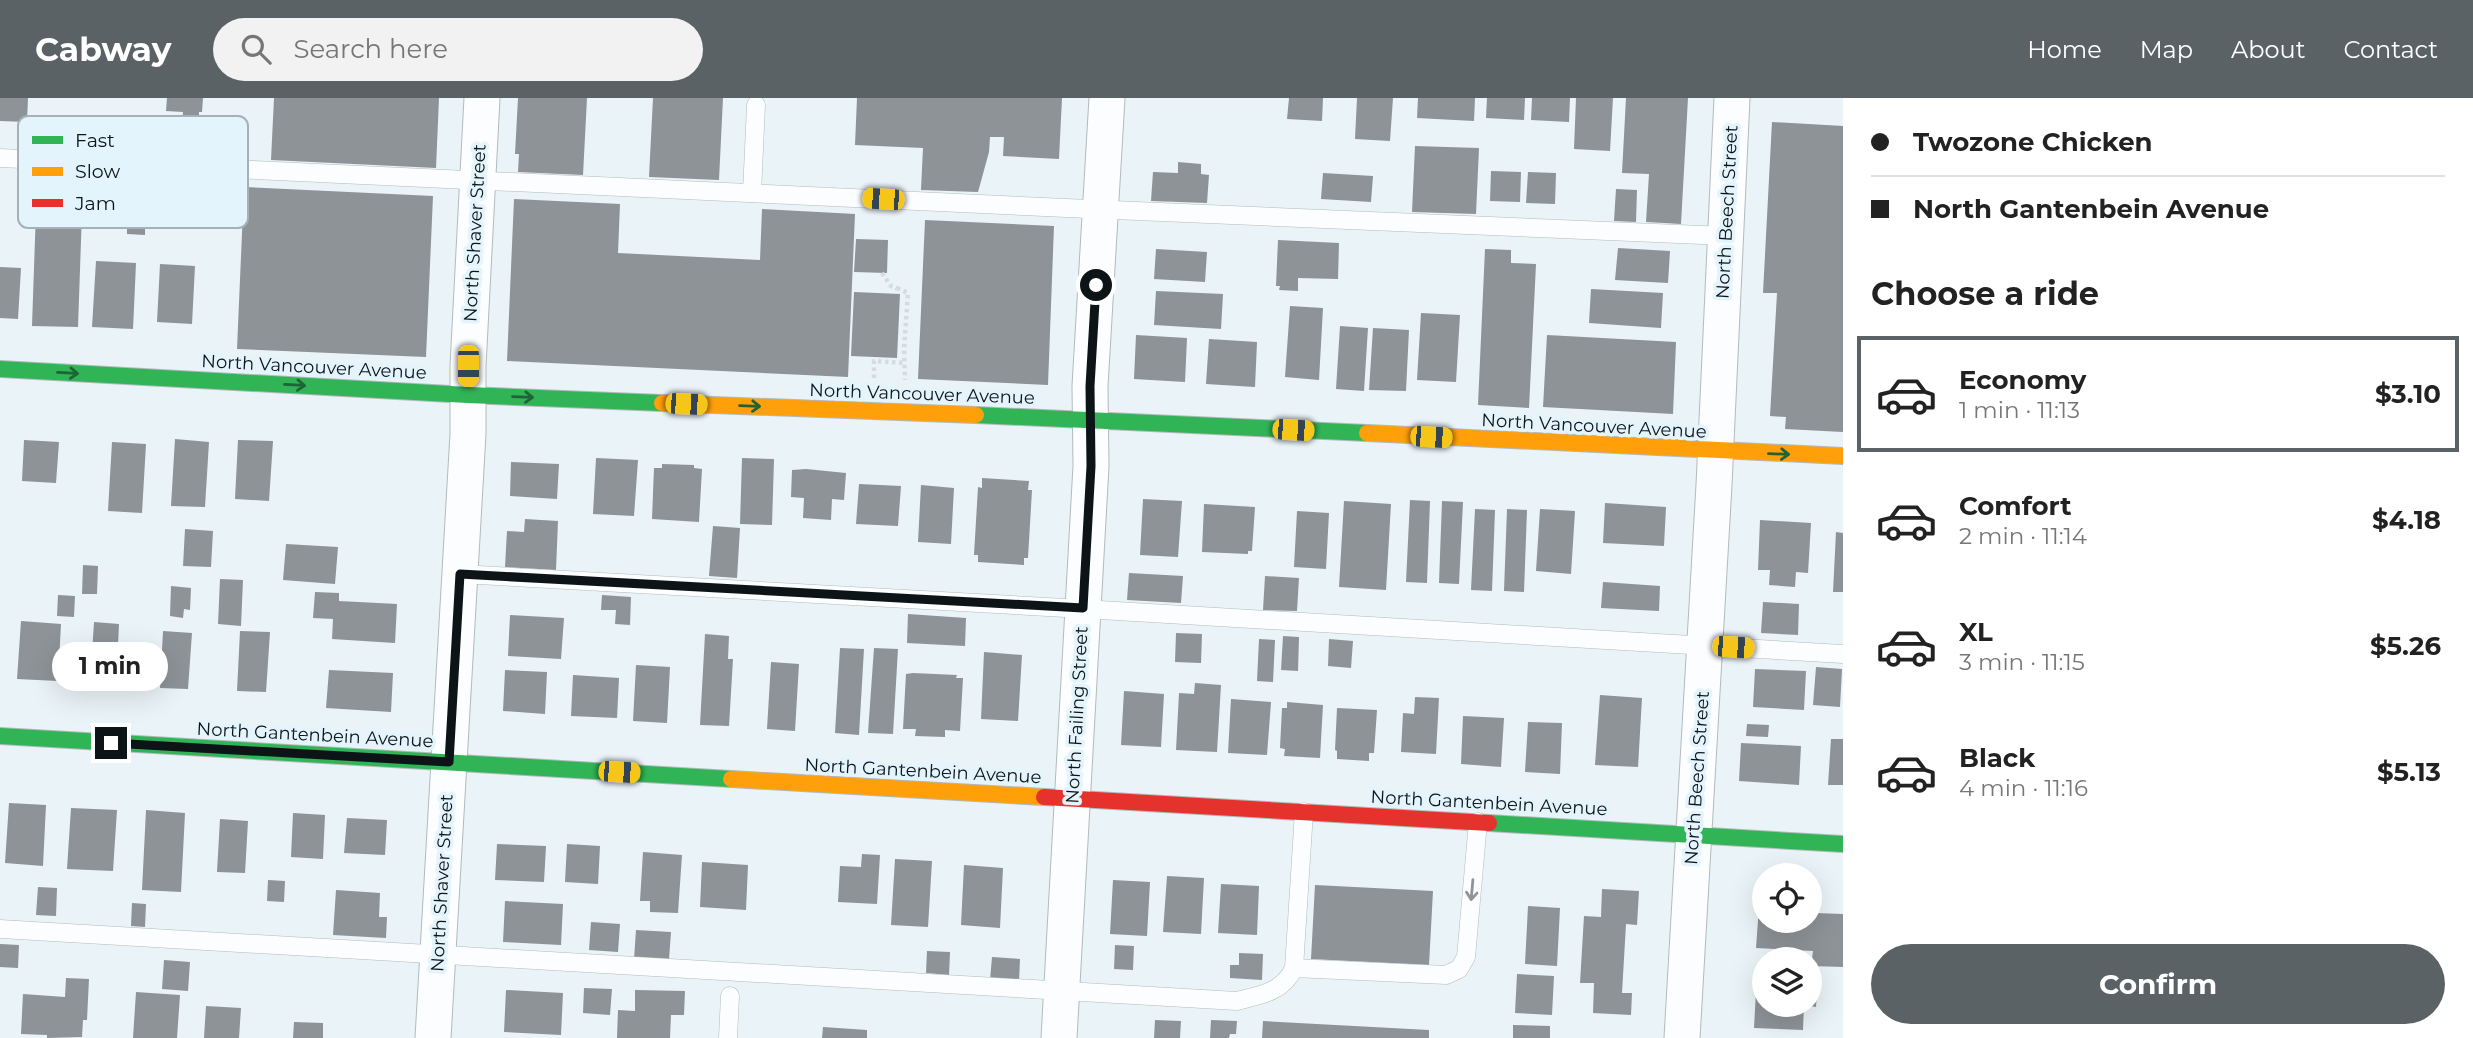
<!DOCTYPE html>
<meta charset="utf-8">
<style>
:root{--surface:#fff;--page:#f2f2f2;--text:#222;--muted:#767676;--line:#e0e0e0;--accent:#5a6266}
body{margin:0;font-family:Montserrat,sans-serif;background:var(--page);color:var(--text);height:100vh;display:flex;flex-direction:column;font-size:26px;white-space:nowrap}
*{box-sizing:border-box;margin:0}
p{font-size:23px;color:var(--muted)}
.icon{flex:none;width:38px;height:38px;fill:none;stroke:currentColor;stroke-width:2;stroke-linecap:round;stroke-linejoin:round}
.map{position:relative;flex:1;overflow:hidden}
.sheet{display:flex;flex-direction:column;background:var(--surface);width:630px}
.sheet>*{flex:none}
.banner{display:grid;align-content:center;height:154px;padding:0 28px;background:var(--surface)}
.controls{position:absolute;left:1752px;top:765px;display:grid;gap:14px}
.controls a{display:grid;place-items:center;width:70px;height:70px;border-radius:50%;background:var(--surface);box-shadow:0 7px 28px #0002;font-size:35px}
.end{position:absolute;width:32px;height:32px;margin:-16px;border:9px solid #0d1418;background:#fff;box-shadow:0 0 0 4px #fff}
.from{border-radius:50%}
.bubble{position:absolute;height:49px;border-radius:24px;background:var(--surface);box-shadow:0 7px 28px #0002;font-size:23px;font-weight:700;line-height:49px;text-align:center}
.car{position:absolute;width:21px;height:42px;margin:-21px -10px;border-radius:9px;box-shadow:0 0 5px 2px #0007;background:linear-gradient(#f5c518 24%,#345 0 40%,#f5c518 0 76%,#345 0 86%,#f5c518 0)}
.banner b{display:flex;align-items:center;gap:24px;height:66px;font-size:26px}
.banner b+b{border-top:2px solid var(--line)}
.banner i{width:18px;height:18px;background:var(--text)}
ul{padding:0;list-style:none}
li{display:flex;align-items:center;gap:21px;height:116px;margin:0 14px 10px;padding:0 14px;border:4px solid transparent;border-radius:0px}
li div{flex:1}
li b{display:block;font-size:26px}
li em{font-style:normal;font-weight:700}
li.active{border-color:var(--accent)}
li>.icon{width:63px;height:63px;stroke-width:1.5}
h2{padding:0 28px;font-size:32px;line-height:84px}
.cta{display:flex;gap:14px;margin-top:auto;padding:14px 28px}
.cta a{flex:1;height:80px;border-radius:42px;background:var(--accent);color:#fff;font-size:28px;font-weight:700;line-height:80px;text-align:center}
header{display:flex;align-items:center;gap:42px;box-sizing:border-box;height:98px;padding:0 35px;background:var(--accent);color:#fff}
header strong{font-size:33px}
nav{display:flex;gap:38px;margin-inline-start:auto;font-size:24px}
.search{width:490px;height:63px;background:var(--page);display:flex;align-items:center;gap:18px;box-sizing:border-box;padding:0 24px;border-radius:38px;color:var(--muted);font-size:26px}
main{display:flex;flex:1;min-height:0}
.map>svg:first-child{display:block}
.building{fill:#8e9397}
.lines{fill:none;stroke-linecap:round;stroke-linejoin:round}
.lane-casing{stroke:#b2babd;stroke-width:19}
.street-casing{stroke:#b2babd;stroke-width:37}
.fast-casing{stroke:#b2babd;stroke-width:18}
.slow-casing{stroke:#b2babd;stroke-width:18}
.jam-casing{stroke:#b2babd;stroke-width:18}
.path{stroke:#d8dbdd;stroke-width:4.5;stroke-dasharray:3.5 3.5;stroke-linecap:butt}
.lane{stroke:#fcfdfe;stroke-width:18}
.street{stroke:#fcfdfe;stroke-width:35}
.fast{stroke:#30b455;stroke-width:16}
.slow{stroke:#ff9f0a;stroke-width:16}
.jam{stroke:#e5322d;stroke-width:16}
.oneway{stroke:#1e6436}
.oneway2{stroke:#909496}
.route{stroke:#0d1418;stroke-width:9}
.labels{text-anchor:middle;stroke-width:7;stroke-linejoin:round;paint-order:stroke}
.street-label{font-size:18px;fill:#0d1418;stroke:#e4f4fd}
.key{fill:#e4f4fd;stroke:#a4b1b8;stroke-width:2}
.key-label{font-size:19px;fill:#0d1418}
</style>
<header>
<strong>Cabway</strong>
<div class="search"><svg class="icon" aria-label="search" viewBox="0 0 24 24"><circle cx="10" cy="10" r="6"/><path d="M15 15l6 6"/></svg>Search here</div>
<nav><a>Home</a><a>Map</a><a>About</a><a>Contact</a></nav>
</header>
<main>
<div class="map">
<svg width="1843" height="940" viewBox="0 0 1843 940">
<rect width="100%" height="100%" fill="#eaf3f7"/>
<!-- building -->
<path class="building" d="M0,0H28L27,24L0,23Z
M167,0H203L202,14H199V23H182L183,14L166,13Z
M274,0H439L436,70L271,62Z
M518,0H587L583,77L518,74L519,56H515Z
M653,0H723L719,82L649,79Z
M857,0H1062L1059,61L1003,58L1004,39H990L989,54L978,94L921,92L923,50L855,47Z
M1289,0H1323L1322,23L1287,21Z
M1357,0H1393L1390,43L1355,41Z
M1418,0H1475L1474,23L1417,20Z
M1487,0H1525L1524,22L1486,20Z
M1532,0H1570L1569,24L1531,22Z
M1576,0H1613L1610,53L1574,51Z
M1626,0H1688L1681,126L1646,124L1649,76L1622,75Z
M1772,24L1843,28V334L1785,331L1786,319L1770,318L1777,195H1763Z
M1415,48L1479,50L1476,116L1412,114Z
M1178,64L1201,66V76L1209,77L1207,105L1151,103L1153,74L1178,75Z
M1491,73L1521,74L1520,104L1490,103Z
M1528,74L1556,75L1555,106L1526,105Z
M1323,75L1373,78L1371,104L1321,101Z
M244,89L433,98L426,259L237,251Z
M128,90L157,91L156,131L145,130V137L127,136V130L115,129L117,95H128Z
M1616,91L1637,92L1636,124L1614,123Z
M514,101L620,106L618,155L760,162L762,111L855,116L848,279L507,263Z
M36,112L82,114L78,229L32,228Z
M925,122L1054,128L1048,287L918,281Z
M856,141L888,142L887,175L854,174Z
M1278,142L1339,145L1338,181L1298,180V193L1279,192L1280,188H1276Z
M1618,150L1670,153L1668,185L1615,182Z
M1156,151L1207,154L1205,184L1154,181Z
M1485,151L1511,152V165L1536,166L1529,310L1478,307Z
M96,163L136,165L133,231L92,229Z
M160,166L195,168L192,226L157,224Z
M0,169L21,170L18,221L0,220Z
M1591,191L1663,195L1661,230L1589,225Z
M1156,193L1223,196L1221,231L1154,227Z
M854,194L900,196L897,260L851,258Z
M1290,208L1323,210L1319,282L1285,279Z
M1421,215L1460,217L1456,284L1417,282Z
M1340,228L1368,230L1364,293L1336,291Z
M1373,230L1409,232L1406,293L1369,292Z
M1136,237L1187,240L1185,284L1134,281Z
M1547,237L1676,244L1673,316L1543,309Z
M1209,241L1257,244L1255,289L1206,286Z
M175,341L209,344L205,409L171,408Z
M24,342L59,344L56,385L22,383Z
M238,342L273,343L269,403L235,401Z
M112,344L146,346L142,415L108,413Z
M596,360L638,362L634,418L593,416Z
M742,360L774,361L772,427L740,426Z
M511,364L559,366L557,401L510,398Z
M662,366L694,367V370L702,371L699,424L652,421L654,370H662Z
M806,371L846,375L844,402L832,401L831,422L803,420L804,400L791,399L792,372Z
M982,380L1029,383L1028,392H1032L1028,460H1024V467L978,464V457H974L978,389L982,390Z
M859,386L901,388L898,428L856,426Z
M921,387L954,390L951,446L918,444Z
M1143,401L1182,403L1178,459L1140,457Z
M1410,402L1430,403L1427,485L1406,484Z
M1344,403L1391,406L1386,492L1339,489Z
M1442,403L1463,404L1459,486L1439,485Z
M1605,405L1666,409L1664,448L1603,445Z
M1204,406L1255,409L1252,453H1248V456L1202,454Z
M1475,411L1495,412L1492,493L1471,492Z
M1507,411L1527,412L1524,494L1504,493Z
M1540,411L1575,413L1571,476L1536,473Z
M1297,413L1329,415L1326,471L1294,469Z
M525,421L558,423L556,472L505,469L507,433L524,434Z
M1760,422L1811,425L1808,475L1796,474L1795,489L1769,487L1770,472H1758Z
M713,428L740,430L737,480L709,478Z
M185,431L213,433L211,469L183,468Z
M1836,434L1843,435V494H1833Z
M286,446L338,449L335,486L283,482Z
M83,467L98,468L97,496H82Z
M1129,475L1183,478L1181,505L1127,502Z
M1265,478L1299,480L1297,513L1263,512Z
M220,481L243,482L241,528L218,526Z
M1603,484L1660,488L1659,513L1601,510Z
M171,488L191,490L190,512L184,511L183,520L170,518Z
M315,494L339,495V503L397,506L395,545L332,541L333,521L313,520Z
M58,497L75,498L74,519L57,518Z
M602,497L631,499L630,527L615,526L616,512H601Z
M1763,504L1799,506L1798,537L1761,535Z
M908,516L966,520L965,548L907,545Z
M510,517L564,520L561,561L508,558Z
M21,523L61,526L58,583L17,581Z
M94,524L119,526L116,588L90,587Z
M163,533L192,535L188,591L160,590Z
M240,533L270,534L266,594L237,593Z
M1176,535L1202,536L1201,565L1175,564Z
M705,536L729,538L728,561H733L729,628L700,627Z
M1283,538L1299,539L1298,573L1281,572Z
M1259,541L1275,542L1273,584L1257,583Z
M1329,541L1353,543L1351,570L1328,568Z
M840,550L864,551L859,637L835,635Z
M874,550L898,551L893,636L868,635Z
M984,554L1022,557L1018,623L981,621Z
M771,564L799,566L795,633L767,631Z
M636,567L670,569L667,625L633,623Z
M1816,569L1842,571L1840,609L1813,607Z
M1755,571L1806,573L1804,612L1753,609Z
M329,572L393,575L391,614L326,610Z
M505,572L547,574L545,616L503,613Z
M913,575L957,577L956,580H963L960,633L945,632V639L915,638L916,631H903L906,576Z
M573,577L619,580L617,620L571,618Z
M1195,585L1221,587L1217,654L1176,652L1179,595L1194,596Z
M1124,593L1164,596L1161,649L1121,647Z
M1600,597L1642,600L1638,669L1595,667Z
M1415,599L1439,600L1436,656L1401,654L1403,615L1414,616Z
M1231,601L1271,604L1267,657L1228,655Z
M1287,604L1323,607L1320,660L1284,658L1285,651L1280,650L1282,610H1287Z
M1337,610L1377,612L1374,655H1369V663L1337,661V653L1335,652Z
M1463,618L1504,620L1501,669L1461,666Z
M1528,624L1562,625L1560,676L1525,674Z
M1747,626L1769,627L1768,639L1746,638Z
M1831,641H1843V687H1828Z
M1741,645L1801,648L1799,687L1739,683Z
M9,705L46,707L43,768L5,765Z
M71,710L117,712L113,773L67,771Z
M146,712L185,715L181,794L142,792Z
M293,715L325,717L323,761L291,759Z
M347,720L387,722L385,757L344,755Z
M220,721L248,723L245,775L217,774Z
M497,746L546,748L544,784L495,782Z
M567,746L600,748L598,786L565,784Z
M643,754L682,757L678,815L650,814V803H640Z
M862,756L880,757L877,806L838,804L840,768L861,769Z
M895,761L932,763L928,829L891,827Z
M702,764L748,767L746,812L700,809Z
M964,767L1003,770L1000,830L961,827Z
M1167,778L1204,780L1201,836L1163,834Z
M268,782L285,783L284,804L267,803Z
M1113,782L1150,784L1147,838L1110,836Z
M1221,786L1259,788L1257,837L1218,835Z
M1315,787L1433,793L1429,867L1311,861Z
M38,789L57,790L56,818L36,817Z
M1602,791L1639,793L1637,827L1626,826L1622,895H1632L1631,917L1593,915L1594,885H1580L1584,818L1601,819Z
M336,792L380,795L379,819H387L386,840L333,837Z
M505,803L563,806L561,847L503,844Z
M132,805L146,806L145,829L131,828Z
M1528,808L1560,810L1557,868L1525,866Z
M1759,808H1764V822H1810V811H1815V815L1843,816V869L1811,868L1813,853L1756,850Z
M591,824L620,826L618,854L589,852Z
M636,832L671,834L669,862L634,861Z
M0,846L19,847L18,870L0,869Z
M1115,847L1134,848L1133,872L1114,871Z
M927,853L950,854L949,877L926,875Z
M1239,855L1263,856L1262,882L1230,880V867H1239Z
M992,859L1020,861L1019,884L990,882Z
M164,862L190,864L188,893L162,891Z
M1757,875L1764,876V906H1804L1803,932L1754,930Z
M1517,876L1554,878L1552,917L1515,915Z
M1810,878L1818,879L1816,909L1810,908Z
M66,880L89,881L87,922H83L82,939L47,940V937L21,936L23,896L65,899Z
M584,890L612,891L610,917L583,915Z
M506,892L563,895L561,937L504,934Z
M635,892L685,893L684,917H671L670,940H617L618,912L635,913Z
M136,894L180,897L177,940H133Z
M206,908L241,910L239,940H204Z
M1155,922L1181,923L1180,940H1154Z
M1211,922L1237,923L1236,936H1230L1229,940H1210Z
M1263,923L1429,932V940H1262Z
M294,924L323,925V940H293Z
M1513,927L1550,928V940H1513Z
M823,929L867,932V940H822Z"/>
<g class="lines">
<defs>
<path id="lane" d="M0,60L1066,110L1726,138
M752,95L756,7
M460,476L1083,511L1843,556
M0,831L1237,903C1261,897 1283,894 1294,870L1304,714
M1294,870L1446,877L1459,871L1466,859L1478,724
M728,940L730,898"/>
<path id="street" d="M433,940L468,336V268L482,0
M1059,940L1091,368L1090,288L1107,0
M1682,940L1714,387L1732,0"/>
<path id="fast" d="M0,271L468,297L662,305
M976,317L1367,335
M0,638L731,681
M1489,725L1843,746"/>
<path id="slow" d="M662,305L976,317
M1367,335L1843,358
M731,681L1044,699"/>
<path id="jam" d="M1044,699L1489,725"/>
</defs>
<!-- lane casing -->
<use href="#lane" class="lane-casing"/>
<!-- street casing -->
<use href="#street" class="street-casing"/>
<!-- fast casing -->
<use href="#fast" class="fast-casing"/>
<!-- slow casing -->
<use href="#slow" class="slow-casing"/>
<!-- jam casing -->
<use href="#jam" class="jam-casing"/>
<!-- path -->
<path class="path" d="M882,175L891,188L897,190V196
M897,190L908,195L904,251L905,282
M874,280V263L906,265"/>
<!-- lane -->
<use href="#lane" class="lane"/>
<!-- street -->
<use href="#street" class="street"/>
<!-- fast -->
<use href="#fast" class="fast"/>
<!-- slow -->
<use href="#slow" class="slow"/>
<!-- jam -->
<use href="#jam" class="jam"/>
</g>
<!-- one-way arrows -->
<defs><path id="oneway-shaft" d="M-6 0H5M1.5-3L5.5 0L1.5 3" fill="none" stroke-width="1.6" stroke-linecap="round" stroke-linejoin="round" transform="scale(1.75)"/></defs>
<g class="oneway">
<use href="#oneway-shaft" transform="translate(68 275) rotate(3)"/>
<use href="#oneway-shaft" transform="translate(295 287) rotate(3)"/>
<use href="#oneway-shaft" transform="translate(523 299) rotate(2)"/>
<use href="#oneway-shaft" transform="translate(750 308) rotate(2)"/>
<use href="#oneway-shaft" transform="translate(1779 356) rotate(2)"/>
</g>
<use class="oneway2" href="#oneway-shaft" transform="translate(1472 792) rotate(95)"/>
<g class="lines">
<!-- route -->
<path class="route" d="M111,645L449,664L460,476L1083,510L1091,368L1090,288L1096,187"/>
</g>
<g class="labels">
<!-- street labels -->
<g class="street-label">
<text transform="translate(1727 114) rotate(-87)" y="6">North Beech Street</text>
<text transform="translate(475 135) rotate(-87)" y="6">North Shaver Street</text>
<text transform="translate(314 269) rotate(3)" y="6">North Vancouver Avenue</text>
<text transform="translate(922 296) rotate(2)" y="6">North Vancouver Avenue</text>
<text transform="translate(1594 328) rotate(3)" y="6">North Vancouver Avenue</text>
<text transform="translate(1077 617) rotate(-87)" y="6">North Failing Street</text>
<text transform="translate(315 637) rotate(3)" y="6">North Gantenbein Avenue</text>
<text transform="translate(923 673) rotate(3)" y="6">North Gantenbein Avenue</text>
<text transform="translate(1697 680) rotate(-86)" y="6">North Beech Street</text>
<text transform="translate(1489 705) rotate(3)" y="6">North Gantenbein Avenue</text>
<text transform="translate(442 785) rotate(-87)" y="6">North Shaver Street</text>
</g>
</g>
<!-- legend -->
<rect x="18" y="18" width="230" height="112" rx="10" class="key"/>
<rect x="32" y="38" width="31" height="8" fill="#30b455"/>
<rect x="32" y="69" width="31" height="9" fill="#ff9f0a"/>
<rect x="32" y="101" width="31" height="8" fill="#e5322d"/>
<g class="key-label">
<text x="75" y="49">Fast</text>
<text x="75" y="80">Slow</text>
<text x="75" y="112">Jam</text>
</g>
</svg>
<div class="controls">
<a><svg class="icon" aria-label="locate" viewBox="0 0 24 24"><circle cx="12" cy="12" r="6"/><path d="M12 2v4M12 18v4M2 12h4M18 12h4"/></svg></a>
<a><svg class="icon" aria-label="layers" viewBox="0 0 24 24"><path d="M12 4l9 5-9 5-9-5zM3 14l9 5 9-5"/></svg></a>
</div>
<i class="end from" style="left:1096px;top:187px"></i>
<i class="end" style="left:111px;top:645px"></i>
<div class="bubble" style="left:52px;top:544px;width:116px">1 min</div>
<i class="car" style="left:883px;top:101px;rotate:273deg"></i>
<i class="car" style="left:468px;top:268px;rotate:180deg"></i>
<i class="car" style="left:686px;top:306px;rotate:92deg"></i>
<i class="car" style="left:1293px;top:332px;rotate:93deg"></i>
<i class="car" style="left:1431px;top:339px;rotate:93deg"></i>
<i class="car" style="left:1733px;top:549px;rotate:94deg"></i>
<i class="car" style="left:619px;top:674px;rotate:93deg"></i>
</div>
<section class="sheet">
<div class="banner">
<b><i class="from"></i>Twozone Chicken</b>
<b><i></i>North Gantenbein Avenue</b>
</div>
<h2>Choose a ride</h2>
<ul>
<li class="active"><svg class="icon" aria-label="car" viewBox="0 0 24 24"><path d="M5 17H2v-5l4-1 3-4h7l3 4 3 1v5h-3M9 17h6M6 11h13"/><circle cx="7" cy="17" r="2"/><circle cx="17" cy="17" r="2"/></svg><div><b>Economy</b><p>1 min · 11:13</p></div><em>$3.10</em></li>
<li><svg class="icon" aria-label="car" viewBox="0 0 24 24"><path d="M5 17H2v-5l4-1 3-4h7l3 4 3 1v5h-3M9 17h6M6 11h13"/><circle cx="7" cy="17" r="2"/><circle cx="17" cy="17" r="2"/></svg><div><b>Comfort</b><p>2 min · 11:14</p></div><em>$4.18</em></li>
<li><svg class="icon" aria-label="car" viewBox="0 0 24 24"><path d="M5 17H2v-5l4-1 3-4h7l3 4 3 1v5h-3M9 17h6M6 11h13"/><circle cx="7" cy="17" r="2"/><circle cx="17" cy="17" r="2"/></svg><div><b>XL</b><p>3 min · 11:15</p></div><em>$5.26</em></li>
<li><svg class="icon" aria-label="car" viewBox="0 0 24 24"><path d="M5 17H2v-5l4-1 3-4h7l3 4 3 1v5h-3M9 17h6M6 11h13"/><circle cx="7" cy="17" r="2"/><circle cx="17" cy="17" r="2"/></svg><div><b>Black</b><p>4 min · 11:16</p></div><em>$5.13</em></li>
</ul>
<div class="cta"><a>Confirm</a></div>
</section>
</main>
